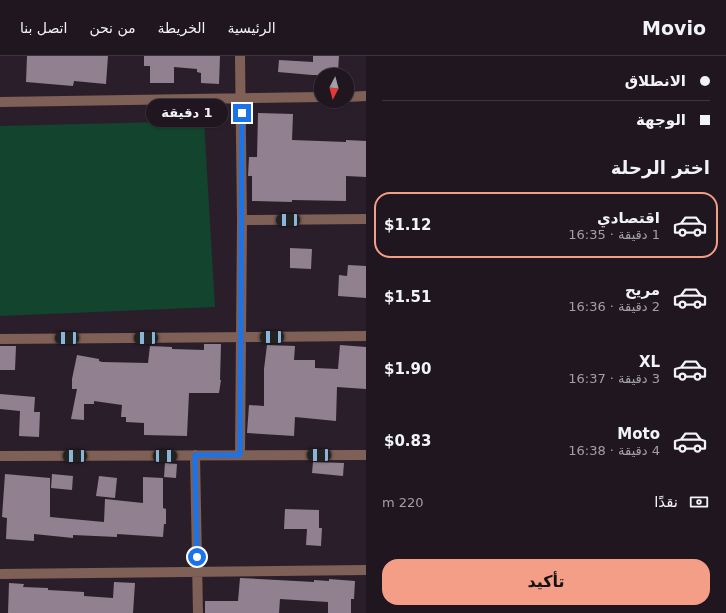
<!DOCTYPE html>
<html lang="ar">
<meta charset="utf-8">
<style>
:root{--surface:#201620;--page:#281f29;--text:#f1f3f6;--muted:#a29fa5;--line:#3d353e;--accent:#f49e88}
body{margin:0;font-family:"DejaVu Sans","Noto Sans Arabic",sans-serif;background:var(--page);color:var(--text);direction:rtl;height:100vh;display:flex;flex-direction:column;font-size:15px;white-space:nowrap}
*{box-sizing:border-box;margin:0}
p{font-size:13px;color:var(--muted)}
.icon{flex:none;width:22px;height:22px;fill:none;stroke:currentColor;stroke-width:2;stroke-linecap:round;stroke-linejoin:round}
.map{position:relative;flex:1;overflow:hidden;direction:ltr}
.sheet{display:flex;flex-direction:column;background:var(--surface);width:360px}
.sheet>*{flex:none}
.hud{display:grid;align-content:center;height:88px;padding:0 16px;background:var(--surface)}
.needle{width:26px;rotate:186deg}
.controls{position:absolute;left:314px;top:12px;display:grid;gap:8px}
.controls a{display:grid;place-items:center;width:40px;height:40px;border-radius:50%;background:var(--surface);box-shadow:0 1px 3px #0004,0 0 0 1px var(--line);font-size:20px}
.end{position:absolute;width:18px;height:18px;margin:-9px;border:5px solid #1a73e8;background:#fff;box-shadow:0 0 0 2px #fff}
.from{border-radius:50%}
.bubble{position:absolute;height:28px;border-radius:14px;background:var(--surface);box-shadow:0 1px 3px #0004,0 0 0 1px var(--line);font-size:13px;font-weight:700;line-height:28px;text-align:center;direction:rtl}
.car{position:absolute;width:12px;height:24px;margin:-12px -6px;border-radius:5px;box-shadow:0 0 3px 1px #0007;background:linear-gradient(#222 24%,#8ab4d8 0 40%,#222 0 76%,#8ab4d8 0 86%,#222 0)}
.hud b{display:flex;align-items:center;gap:14px;height:38px;font-size:15px}
.hud b+b{border-top:1px solid var(--line)}
.hud i{width:10px;height:10px;background:var(--text)}
ul{padding:0;list-style:none}
li{display:flex;align-items:center;gap:12px;height:66px;margin:0 8px 6px;padding:0 8px;border:2px solid transparent;border-radius:16px}
li div{flex:1}
li b{display:block;font-size:15px}
li em{font-style:normal;font-weight:700}
li.current{border-color:var(--accent)}
li>.icon{width:36px;height:36px;stroke-width:1.5}
h2{padding:0 16px;font-size:18px;line-height:48px}
.pay{display:flex;align-items:center;gap:10px;height:44px;padding:0 16px;font-size:15px}
.pay p{margin-inline-start:auto}
.action{display:flex;gap:8px;margin-top:auto;padding:8px 16px}
.action a{flex:1;height:46px;border-radius:16px;background:var(--accent);color:#111;font-size:16px;font-weight:700;line-height:46px;text-align:center}
header{display:flex;align-items:center;gap:24px;box-sizing:border-box;height:56px;padding:0 20px;background:var(--surface);border-bottom:1px solid var(--line)}
header strong{font-size:19px}
nav{display:flex;gap:22px;margin-inline-start:auto;font-size:14px}
main{display:flex;flex:1;min-height:0}
.map>svg:first-child{display:block}
.green{fill:#12442e}
.building{fill:#91808f}
.lines{fill:none;stroke-linecap:round;stroke-linejoin:round}
.street{stroke:#7f6056;stroke-width:10}
.route{stroke:#1a73e8;stroke-width:5}
</style>
<header>
<strong>Movio</strong>
<nav><a>الرئيسية</a><a>الخريطة</a><a>من نحن</a><a>اتصل بنا</a></nav>
</header>
<main>
<section class="sheet">
<div class="hud">
<b><i class="from"></i>الانطلاق</b>
<b><i></i>الوجهة</b>
</div>
<h2>اختر الرحلة</h2>
<ul>
<li class="current"><svg class="icon" aria-label="car" viewBox="0 0 24 24"><path d="M5 17H2v-5l4-1 3-4h7l3 4 3 1v5h-3M9 17h6M6 11h13"/><circle cx="7" cy="17" r="2"/><circle cx="17" cy="17" r="2"/></svg><div><b>اقتصادي</b><p>1 دقيقة · 16:35</p></div><em>$1.12</em></li>
<li><svg class="icon" aria-label="car" viewBox="0 0 24 24"><path d="M5 17H2v-5l4-1 3-4h7l3 4 3 1v5h-3M9 17h6M6 11h13"/><circle cx="7" cy="17" r="2"/><circle cx="17" cy="17" r="2"/></svg><div><b>مريح</b><p>2 دقيقة · 16:36</p></div><em>$1.51</em></li>
<li><svg class="icon" aria-label="car" viewBox="0 0 24 24"><path d="M5 17H2v-5l4-1 3-4h7l3 4 3 1v5h-3M9 17h6M6 11h13"/><circle cx="7" cy="17" r="2"/><circle cx="17" cy="17" r="2"/></svg><div><b>XL</b><p>3 دقيقة · 16:37</p></div><em>$1.90</em></li>
<li><svg class="icon" aria-label="car" viewBox="0 0 24 24"><path d="M5 17H2v-5l4-1 3-4h7l3 4 3 1v5h-3M9 17h6M6 11h13"/><circle cx="7" cy="17" r="2"/><circle cx="17" cy="17" r="2"/></svg><div><b>Moto</b><p>4 دقيقة · 16:38</p></div><em>$0.83</em></li>
</ul>
<div class="pay"><svg class="icon" aria-label="cash" viewBox="0 0 24 24"><path d="M3 7h18v10H3z"/><circle cx="12" cy="12" r="2"/></svg>نقدًا<p>220 m</p></div>
<div class="action"><a>تأكيد</a></div>
</section>
<div class="map">
<svg width="366" height="557" viewBox="0 0 366 557">
<rect width="100%" height="100%" fill="#2b1e2b"/>
<!-- green -->
<path class="green" d="M204,65L215,251L0,260V70Z"/>
<!-- building -->
<path class="building" d="M27,0H108L106,28L74,25L73,30L26,26Z
M144,0H220L219,28L201,27V17L197,16V13L174,11V27H150V10H144Z
M313,0H339L338,15H337V19H312L278,16L279,4L313,6Z
M258,57L293,58L292,84L346,86V84L366,85V121L346,120V145L292,144V146L252,145V120H248L249,101H257Z
M290,192L312,193L311,213L290,212Z
M348,209L366,210V242L338,240L339,219L347,220Z
M204,288H221L220,324H221L219,337H189L187,380L144,379V367L126,366V361H121L122,349L94,345V348H84V364L71,363L77,333H72V323L77,299L99,303V305L102,306L148,307L150,290L172,291V293L204,294Z
M267,289L295,290L294,304H315V312L338,313L340,289L366,291V333L337,331L336,365L295,361L294,380L247,377L249,349L264,350V313Z
M0,290H16L15,314H0Z
M0,338L35,341L34,356H40L39,381L19,380L20,355L0,353Z
M313,406L344,407L343,420L312,417Z
M165,407L177,408L176,422L164,421Z
M5,418L50,422V461L104,466L105,443L143,447V421L163,422V452L166,453V468H164L163,481L117,478V481L73,479V482L34,478V485L6,483L7,462L2,461Z
M52,418L73,420L72,434L51,432Z
M99,420L117,422L115,442L96,440Z
M285,453L319,454V472H322L321,490L306,489L307,473H284Z
M240,522L314,526V524L329,525V523L355,525L354,543H351V557H328V546L280,543L279,557H205V545H238Z
M114,526L135,527L133,557H8L9,527L24,528L23,531L48,532V534L84,536V540L113,542Z"/>
<g class="lines">
<!-- street -->
<path class="street" d="M240,0L242,164L240,399
M347,41L366,40
M0,46L321,41
M242,164L366,163
M0,283L366,280
M195,399L198,557
M0,400L366,399
M0,518L366,514"/>
</g>
<g class="lines">
<!-- route -->
<path class="route" d="M197,501L195,399H240L242,57"/>
</g>
</svg>
<div class="controls">
<a><svg class="needle" viewBox="-14 -14 28 28"><path d="M0-13l5 13h-10z" fill="#e53935"/><path d="M0 13l5-13h-10z" fill="#a29fa5"/></svg></a>
</div>
<i class="end from" style="left:197px;top:501px"></i>
<i class="end" style="left:242px;top:57px"></i>
<div class="bubble" style="left:146px;top:43px;width:82px">1 دقيقة</div>
<i class="car" style="left:288px;top:164px;rotate:269deg"></i>
<i class="car" style="left:272px;top:281px;rotate:269deg"></i>
<i class="car" style="left:67px;top:282px;rotate:270deg"></i>
<i class="car" style="left:146px;top:282px;rotate:270deg"></i>
<i class="car" style="left:319px;top:399px;rotate:270deg"></i>
<i class="car" style="left:75px;top:400px;rotate:270deg"></i>
<i class="car" style="left:165px;top:400px;rotate:90deg"></i>
</div>
</main>
